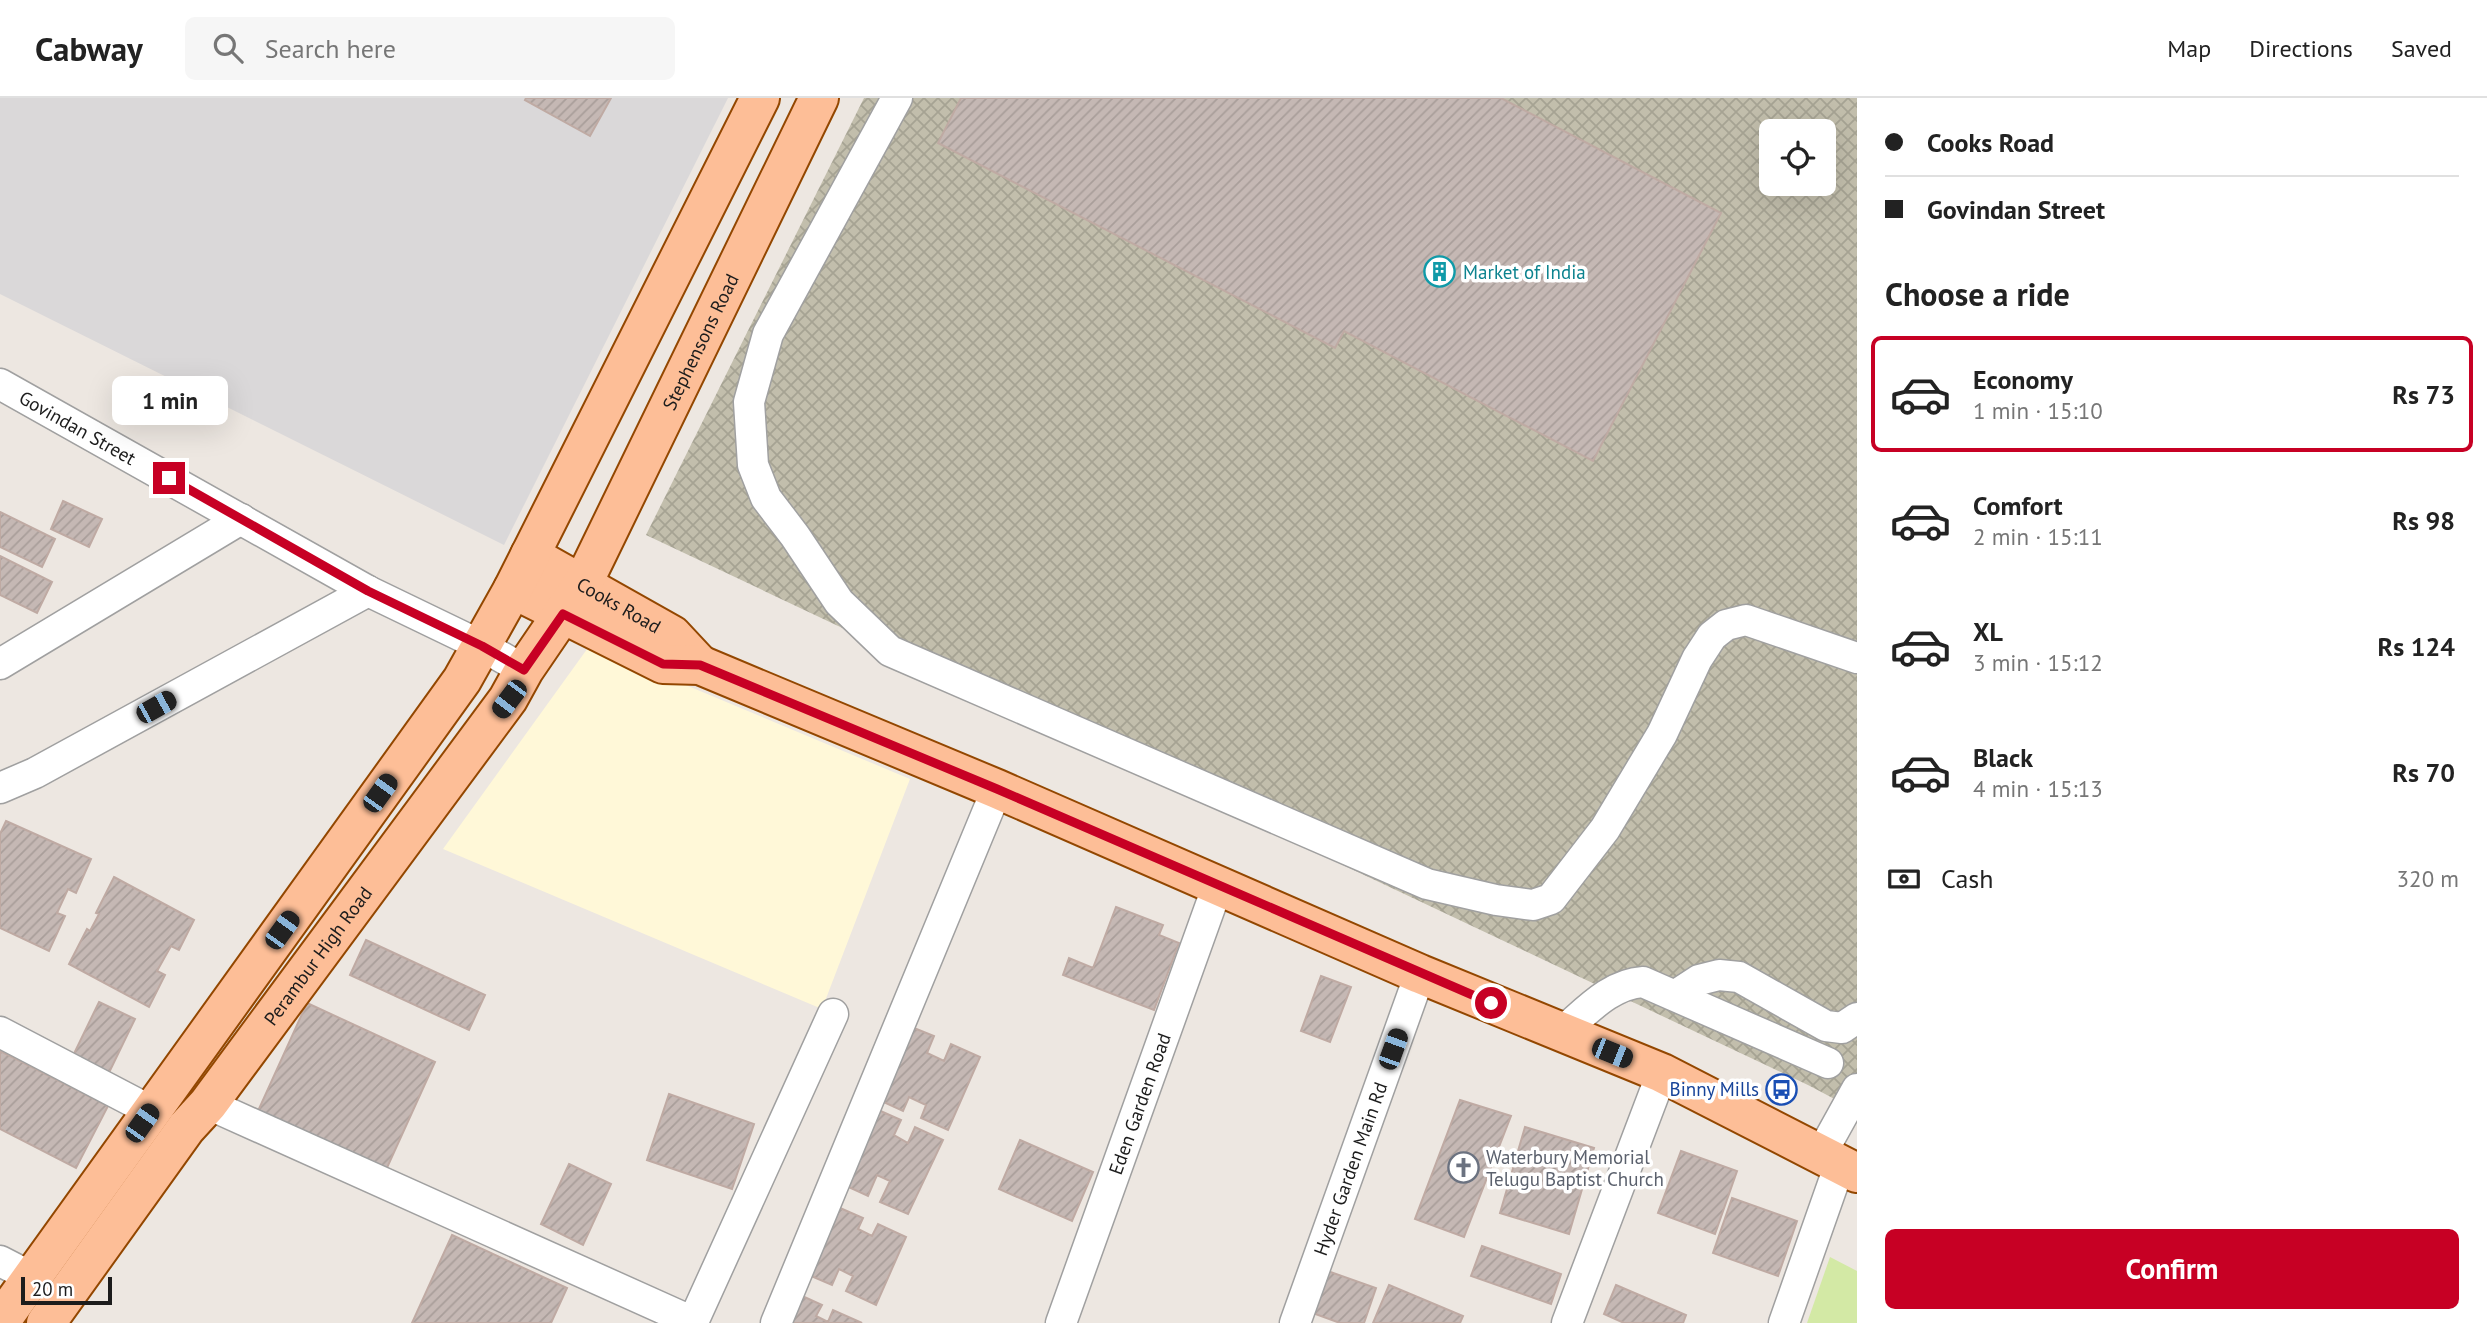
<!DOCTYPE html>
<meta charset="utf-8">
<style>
:root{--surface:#fff;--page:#f6f6f6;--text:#222;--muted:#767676;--line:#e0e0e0;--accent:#c70024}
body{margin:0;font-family:"PT Sans",sans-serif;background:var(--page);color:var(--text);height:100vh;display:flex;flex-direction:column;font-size:26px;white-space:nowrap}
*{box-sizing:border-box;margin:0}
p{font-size:23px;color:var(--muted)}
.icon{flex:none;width:38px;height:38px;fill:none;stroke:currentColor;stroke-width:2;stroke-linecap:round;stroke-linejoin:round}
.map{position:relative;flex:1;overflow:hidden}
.side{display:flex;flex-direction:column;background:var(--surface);width:630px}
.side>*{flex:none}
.banner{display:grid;align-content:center;height:154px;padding:0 28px;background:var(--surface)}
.buttons{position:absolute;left:1759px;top:21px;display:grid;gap:14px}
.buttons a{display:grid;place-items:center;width:77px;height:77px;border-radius:10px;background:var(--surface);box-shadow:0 7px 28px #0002;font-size:35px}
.scale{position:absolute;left:21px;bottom:18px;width:91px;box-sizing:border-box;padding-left:7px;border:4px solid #1c1c1c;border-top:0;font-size:19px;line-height:24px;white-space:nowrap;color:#1c1c1c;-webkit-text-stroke:5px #fff;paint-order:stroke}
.end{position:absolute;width:32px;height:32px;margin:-16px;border:9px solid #c70024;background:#fff;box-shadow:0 0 0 4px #fff}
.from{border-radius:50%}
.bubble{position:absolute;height:49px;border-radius:10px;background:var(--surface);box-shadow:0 7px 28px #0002;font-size:23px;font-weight:700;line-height:49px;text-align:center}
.car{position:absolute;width:21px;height:42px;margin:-21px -10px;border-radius:9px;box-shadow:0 0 5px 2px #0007;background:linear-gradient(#222 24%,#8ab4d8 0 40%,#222 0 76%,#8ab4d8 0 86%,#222 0)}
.banner b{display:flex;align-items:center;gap:24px;height:66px;font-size:26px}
.banner b+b{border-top:2px solid var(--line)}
.banner i{width:18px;height:18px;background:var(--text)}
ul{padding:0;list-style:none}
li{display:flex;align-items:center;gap:21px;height:116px;margin:0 14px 10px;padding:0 14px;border:4px solid transparent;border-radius:10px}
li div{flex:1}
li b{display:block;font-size:26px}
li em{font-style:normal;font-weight:700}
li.on{border-color:var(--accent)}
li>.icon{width:63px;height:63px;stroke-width:1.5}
h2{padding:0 28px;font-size:32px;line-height:84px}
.pay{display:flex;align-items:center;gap:18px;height:77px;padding:0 28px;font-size:26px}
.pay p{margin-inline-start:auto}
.action{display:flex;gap:14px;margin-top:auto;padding:14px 28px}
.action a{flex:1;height:80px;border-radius:10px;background:var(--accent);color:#fff;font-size:28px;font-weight:700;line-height:80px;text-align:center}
header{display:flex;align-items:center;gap:42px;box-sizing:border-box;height:98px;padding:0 35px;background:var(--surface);border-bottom:2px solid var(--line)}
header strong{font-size:33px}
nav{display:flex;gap:38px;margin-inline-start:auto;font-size:24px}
.search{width:490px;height:63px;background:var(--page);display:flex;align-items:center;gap:18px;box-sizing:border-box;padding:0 24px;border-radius:10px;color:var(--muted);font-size:26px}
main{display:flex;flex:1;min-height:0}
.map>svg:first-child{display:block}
.residential{fill:#dad8d9}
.education{fill:#fff8d8}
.construction{fill:url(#construction-cross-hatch);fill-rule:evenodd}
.grass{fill:#d3e9a5}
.building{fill:url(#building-hatch);stroke:#bfaaa3;stroke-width:2}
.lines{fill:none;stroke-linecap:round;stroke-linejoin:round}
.minor-casing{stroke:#a0a0a0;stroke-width:33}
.major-casing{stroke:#934700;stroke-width:42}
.minor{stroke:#fff;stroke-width:30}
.major{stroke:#fdbe97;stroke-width:38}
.route{stroke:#c70024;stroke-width:9}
.labels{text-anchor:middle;stroke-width:7;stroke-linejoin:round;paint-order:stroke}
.culture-label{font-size:19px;fill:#0d838f;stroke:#fff;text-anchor:start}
.street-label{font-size:19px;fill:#1c1c1c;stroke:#fff}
.transit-label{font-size:19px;fill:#164399;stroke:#fff;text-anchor:end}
.worship-label{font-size:19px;fill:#5b616d;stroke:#fff;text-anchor:start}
</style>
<header>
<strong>Cabway</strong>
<div class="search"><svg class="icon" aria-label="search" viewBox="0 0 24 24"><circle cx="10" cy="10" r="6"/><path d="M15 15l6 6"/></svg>Search here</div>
<nav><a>Map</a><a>Directions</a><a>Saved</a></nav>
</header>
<main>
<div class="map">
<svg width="1857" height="1225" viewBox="0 0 1857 1225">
<defs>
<pattern id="construction-cross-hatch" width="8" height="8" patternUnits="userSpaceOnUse" patternTransform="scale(1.75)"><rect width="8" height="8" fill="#c2beac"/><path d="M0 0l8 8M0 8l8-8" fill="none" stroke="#a6a393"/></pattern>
<pattern id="building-hatch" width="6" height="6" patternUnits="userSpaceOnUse" patternTransform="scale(1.75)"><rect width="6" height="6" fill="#c5b8b4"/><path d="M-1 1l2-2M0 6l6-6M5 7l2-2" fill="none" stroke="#a99e9a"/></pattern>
</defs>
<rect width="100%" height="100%" fill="#ede7e1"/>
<!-- residential -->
<path class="residential" d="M0,0H728L504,447L0,196Z"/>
<!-- education -->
<path class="education" d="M590,547L910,681L822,911L443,751Z"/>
<!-- construction -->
<path class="construction" d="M864,0H1857V1013L1810,988L646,437ZM1771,33H1824V86H1771Z"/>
<!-- grass -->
<path class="grass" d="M1830,1159L1857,1173V1225H1807Z"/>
<!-- building -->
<path class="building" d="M526,0H611L590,38L525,2Z
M961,0H1501L1721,115L1593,363L1344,233L1335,250L938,45Z
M63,403L102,421L89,449L51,431Z
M0,414L55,441L42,469L0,449Z
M0,458L52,484L37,515L0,497Z
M6,723L91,761L76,795L68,791L57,815L65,818L49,853L0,830V736Z
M114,779L194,822L179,852L171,848L157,873L165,877L149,909L69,866L87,831L90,833L99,816L96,815Z
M1116,809L1163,827L1159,837L1179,845L1154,912L1063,877L1069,860L1093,870Z
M366,842L485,897L469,932L350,877Z
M1321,878L1351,889L1330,944L1301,933Z
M99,904L135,921L104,985L68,968Z
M307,905L435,964L386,1072L258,1013Z
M909,928L934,938L927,955L944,963L951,946L980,959L948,1032L921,1020L926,1007L909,999L903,1013L877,1001Z
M0,953L108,1008L76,1070L0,1031Z
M669,996L754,1026L732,1091L647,1062Z
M1460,1002L1511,1018L1464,1139L1415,1121Z
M876,1011L901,1022L894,1037L908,1045L915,1029L943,1042L908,1116L880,1104L890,1083L877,1077L868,1098L842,1086Z
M1525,1029L1594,1050L1569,1136L1500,1115Z
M1020,1042L1093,1074L1072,1123L999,1091Z
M1681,1053L1737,1073L1715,1136L1658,1115Z
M569,1066L611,1086L583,1147L541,1126Z
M1732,1100L1797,1123L1778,1178L1713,1155Z
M840,1110L863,1120L858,1131L872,1138L878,1126L906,1139L876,1207L846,1193L853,1178L839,1171L832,1187L811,1178Z
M452,1137L567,1190L551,1225H412Z
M1482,1148L1561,1176L1551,1206L1471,1178Z
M1322,1171L1376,1190L1364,1225H1340L1307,1213Z
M1389,1187L1463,1218L1460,1225H1373Z
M1616,1187L1686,1217L1683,1225H1624L1604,1216Z
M800,1197L822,1207L816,1218L828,1224L833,1212L862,1225H788Z"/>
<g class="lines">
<defs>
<g id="minor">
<path d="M897,0L768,236L749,304L753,367L766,400L795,438L839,504L890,553L1427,786L1496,802L1533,807L1551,801L1605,731L1662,636L1697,561L1712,538L1726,527L1746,522L1857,560"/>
<path id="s1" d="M0,286L368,493L482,548L524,572"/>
<path d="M0,566L241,421"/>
<path d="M0,690L35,675L368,493"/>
<path d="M1676,897L1699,882L1719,877L1739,879L1826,928L1842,930L1857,920"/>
<path d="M0,934L151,1013"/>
<path d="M1562,934C1586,914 1610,886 1643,884L1828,965"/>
<path d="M208,1006L693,1224L833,916"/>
<path d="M1821,1056L1857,991"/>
<path d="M0,1163L33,1180"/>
<path d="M776,1225L997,691"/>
<path id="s2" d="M1061,1225L1218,787"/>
<path id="s3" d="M1295,1225L1420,876"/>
<path d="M1567,1225L1662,975"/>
<path d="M1784,1225L1840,1066"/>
</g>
<g id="major">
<path id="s4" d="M530,457L672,537L700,567"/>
<path d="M513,491L663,566L700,567L997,691L1420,876L1662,975L1857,1075"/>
<path d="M0,1224L462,582L513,491L760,0"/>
<path id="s5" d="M46,1225L186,1030L208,1006L508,601L524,572L582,487L819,0"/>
</g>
</defs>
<!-- minor casing -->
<use href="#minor" class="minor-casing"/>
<!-- major casing -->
<use href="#major" class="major-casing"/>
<!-- minor -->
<use href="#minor" class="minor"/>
<!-- major -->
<use href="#major" class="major"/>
</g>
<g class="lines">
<!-- route -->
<path class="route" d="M169,380L368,493L482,548L524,572L563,516L663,566L700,567L997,691L1491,905"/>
</g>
<!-- icons -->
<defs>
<symbol id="building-ring" viewBox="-11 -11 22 22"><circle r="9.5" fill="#fff" stroke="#0f9aa8" stroke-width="1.5"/><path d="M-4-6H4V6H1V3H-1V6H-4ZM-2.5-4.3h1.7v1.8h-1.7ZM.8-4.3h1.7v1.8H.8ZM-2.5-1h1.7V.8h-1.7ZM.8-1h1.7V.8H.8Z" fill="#0f9aa8"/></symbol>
<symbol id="bus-ring" viewBox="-11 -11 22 22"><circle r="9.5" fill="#fff" stroke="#1a4fb4" stroke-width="1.5"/><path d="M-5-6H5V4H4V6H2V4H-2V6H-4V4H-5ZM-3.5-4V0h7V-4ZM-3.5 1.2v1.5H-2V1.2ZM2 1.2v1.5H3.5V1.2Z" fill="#1a4fb4"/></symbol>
<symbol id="church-ring" viewBox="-11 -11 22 22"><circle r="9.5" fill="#fff" stroke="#6b7280" stroke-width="1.5"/><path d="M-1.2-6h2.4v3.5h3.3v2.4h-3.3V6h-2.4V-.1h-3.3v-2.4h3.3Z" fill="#6b7280"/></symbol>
</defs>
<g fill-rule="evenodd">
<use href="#building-ring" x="1422" y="156" width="35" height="35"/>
<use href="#bus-ring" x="1764" y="974" width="35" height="35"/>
<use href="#church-ring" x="1446" y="1052" width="35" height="35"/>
</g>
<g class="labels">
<!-- culture labels -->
<g class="culture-label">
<text x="1463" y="181">Market of India</text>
</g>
<!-- street labels -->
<g class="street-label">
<text dy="7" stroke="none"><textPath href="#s5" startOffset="1183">Stephensons Road</textPath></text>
<text dy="7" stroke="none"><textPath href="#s1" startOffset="89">Govindan Street</textPath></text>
<text dy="7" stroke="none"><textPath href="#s4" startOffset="102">Cooks Road</textPath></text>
<text dy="7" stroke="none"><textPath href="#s5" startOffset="457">Perambur High Road</textPath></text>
<text dy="7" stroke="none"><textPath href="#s2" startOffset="233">Eden Garden Road</textPath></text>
<text dy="7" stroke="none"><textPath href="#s3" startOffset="164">Hyder Garden Main Rd</textPath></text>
</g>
<!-- transit labels -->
<g class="transit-label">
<text x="1759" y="998">Binny Mills</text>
</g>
<!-- worship labels -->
<g class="worship-label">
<text x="1486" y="1066">Waterbury Memorial<tspan x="1486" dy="22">Telugu Baptist Church</tspan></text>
</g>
</g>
</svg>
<div class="buttons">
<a><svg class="icon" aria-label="locate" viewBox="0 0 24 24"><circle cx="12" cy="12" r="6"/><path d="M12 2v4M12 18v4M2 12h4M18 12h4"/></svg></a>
</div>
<div class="scale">20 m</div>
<i class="end from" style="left:1491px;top:905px"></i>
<i class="end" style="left:169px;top:380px"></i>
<div class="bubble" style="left:112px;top:278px;width:116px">1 min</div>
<i class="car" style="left:509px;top:601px;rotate:217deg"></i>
<i class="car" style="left:156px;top:609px;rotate:61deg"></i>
<i class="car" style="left:380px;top:695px;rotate:36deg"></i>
<i class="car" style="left:282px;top:832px;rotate:36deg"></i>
<i class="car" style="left:1393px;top:951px;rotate:20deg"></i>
<i class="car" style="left:1612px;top:955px;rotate:112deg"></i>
<i class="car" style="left:142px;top:1025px;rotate:35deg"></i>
</div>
<section class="side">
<div class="banner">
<b><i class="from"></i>Cooks Road</b>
<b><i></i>Govindan Street</b>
</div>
<h2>Choose a ride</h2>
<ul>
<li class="on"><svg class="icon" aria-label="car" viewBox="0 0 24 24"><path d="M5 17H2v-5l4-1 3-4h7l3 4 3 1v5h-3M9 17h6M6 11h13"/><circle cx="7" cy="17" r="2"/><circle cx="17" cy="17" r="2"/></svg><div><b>Economy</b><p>1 min · 15:10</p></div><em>Rs 73</em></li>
<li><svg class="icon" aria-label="car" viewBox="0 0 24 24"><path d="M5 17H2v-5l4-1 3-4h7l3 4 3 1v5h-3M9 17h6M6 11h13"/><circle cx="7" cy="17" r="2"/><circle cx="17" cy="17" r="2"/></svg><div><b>Comfort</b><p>2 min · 15:11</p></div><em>Rs 98</em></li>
<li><svg class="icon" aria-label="car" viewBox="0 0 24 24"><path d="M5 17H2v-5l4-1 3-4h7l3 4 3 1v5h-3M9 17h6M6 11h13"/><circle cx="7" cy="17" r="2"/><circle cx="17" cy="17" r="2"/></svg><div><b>XL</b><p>3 min · 15:12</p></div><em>Rs 124</em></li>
<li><svg class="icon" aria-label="car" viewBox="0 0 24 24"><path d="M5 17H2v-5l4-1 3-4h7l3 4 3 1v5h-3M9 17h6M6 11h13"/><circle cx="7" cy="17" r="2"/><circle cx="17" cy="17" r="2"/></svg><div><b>Black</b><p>4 min · 15:13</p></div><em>Rs 70</em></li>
</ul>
<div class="pay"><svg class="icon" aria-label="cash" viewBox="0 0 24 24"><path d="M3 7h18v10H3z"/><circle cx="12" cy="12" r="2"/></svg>Cash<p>320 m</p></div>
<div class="action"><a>Confirm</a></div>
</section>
</main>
